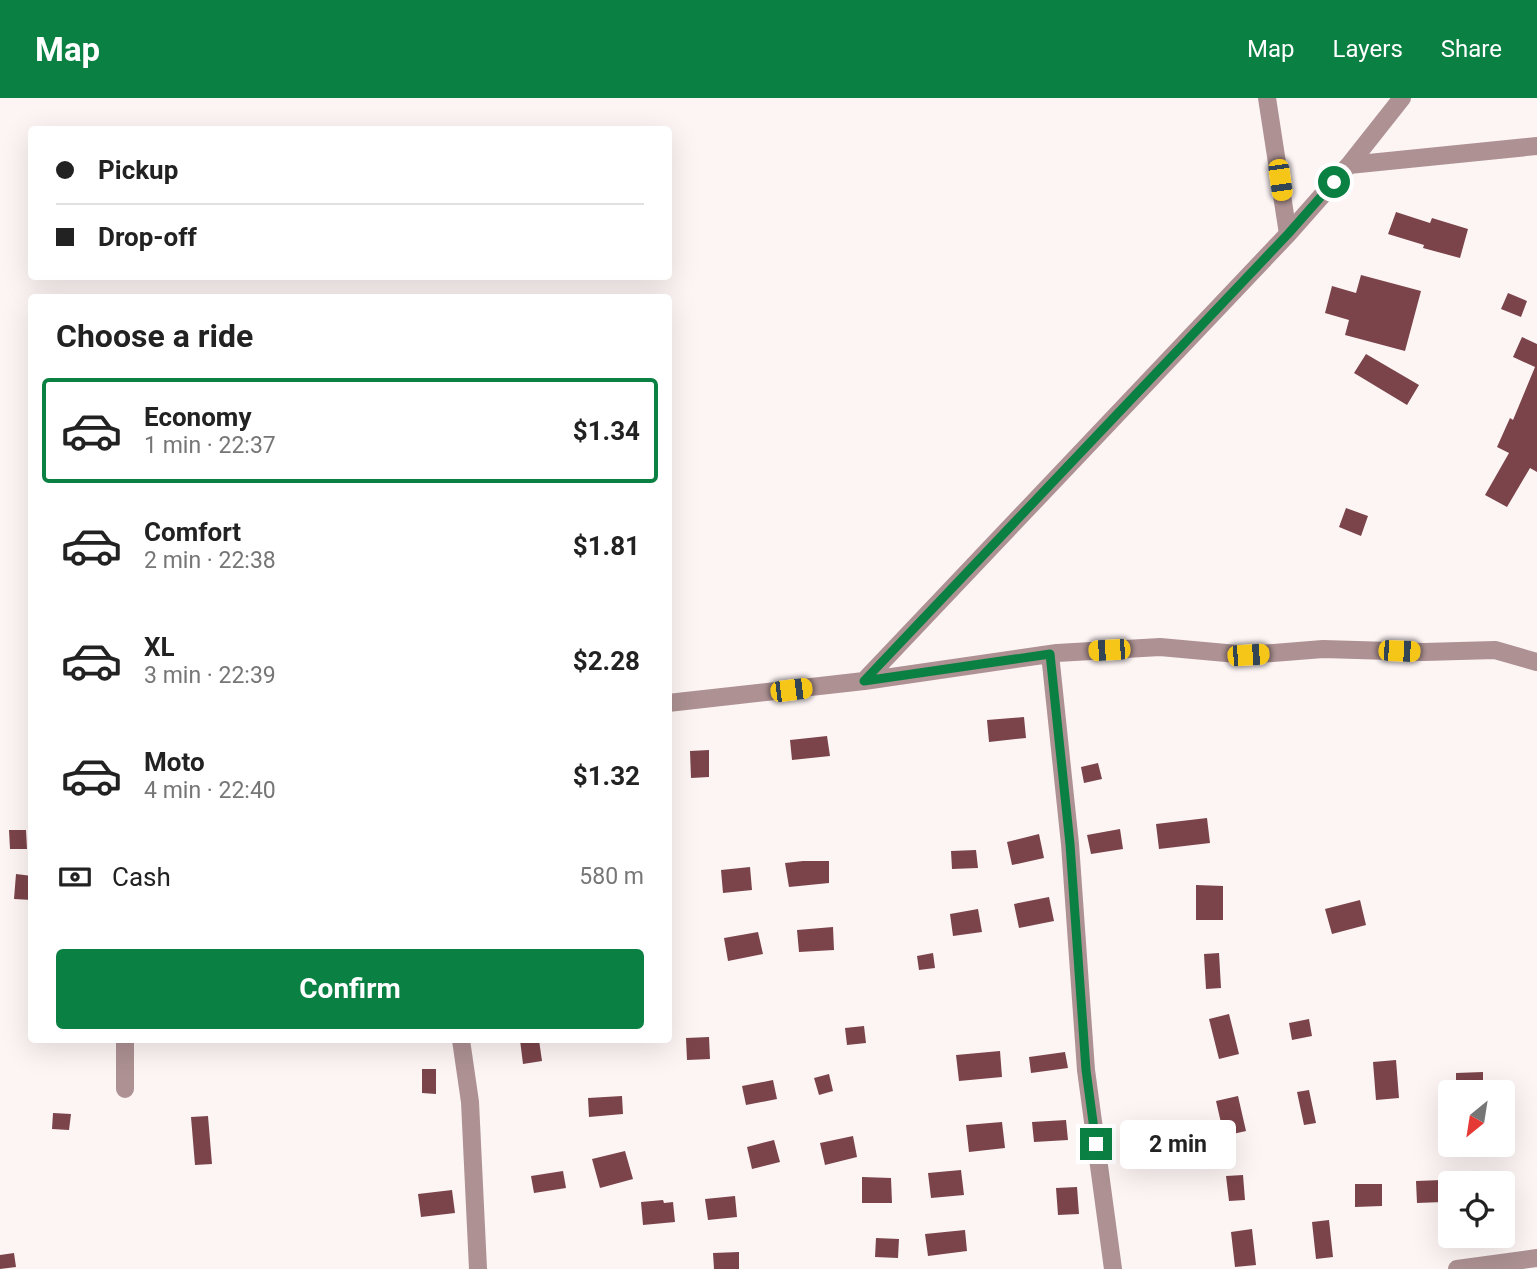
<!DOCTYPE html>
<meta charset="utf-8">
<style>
:root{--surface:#fff;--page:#f6f6f6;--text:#222;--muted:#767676;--line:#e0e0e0;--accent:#0b8043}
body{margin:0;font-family:Roboto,sans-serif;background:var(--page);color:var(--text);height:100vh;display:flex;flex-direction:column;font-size:26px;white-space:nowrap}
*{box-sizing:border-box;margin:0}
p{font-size:23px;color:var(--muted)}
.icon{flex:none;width:38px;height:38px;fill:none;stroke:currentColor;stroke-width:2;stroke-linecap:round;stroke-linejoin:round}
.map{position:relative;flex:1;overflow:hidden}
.details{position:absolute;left:28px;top:196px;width:644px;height:749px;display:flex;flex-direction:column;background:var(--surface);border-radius:7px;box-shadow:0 7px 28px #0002}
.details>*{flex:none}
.guide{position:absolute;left:28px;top:28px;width:644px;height:154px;border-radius:7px;box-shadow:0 7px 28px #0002;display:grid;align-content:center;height:154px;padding:0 28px;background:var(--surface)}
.needle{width:46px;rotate:210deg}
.controls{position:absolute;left:1438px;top:982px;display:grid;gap:14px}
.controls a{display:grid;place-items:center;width:77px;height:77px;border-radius:7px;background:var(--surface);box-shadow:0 7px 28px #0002;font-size:35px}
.end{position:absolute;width:32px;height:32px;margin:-16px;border:9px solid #0b8043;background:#fff;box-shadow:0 0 0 4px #fff}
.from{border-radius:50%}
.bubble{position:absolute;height:49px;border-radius:7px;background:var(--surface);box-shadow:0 7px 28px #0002;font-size:23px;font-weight:700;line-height:49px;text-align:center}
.car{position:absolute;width:21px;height:42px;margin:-21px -10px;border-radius:9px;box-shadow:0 0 5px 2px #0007;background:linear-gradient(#f5c518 24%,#345 0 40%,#f5c518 0 76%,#345 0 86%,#f5c518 0)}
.guide b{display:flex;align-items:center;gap:24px;height:66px;font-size:26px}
.guide b+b{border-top:2px solid var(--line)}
.guide i{width:18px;height:18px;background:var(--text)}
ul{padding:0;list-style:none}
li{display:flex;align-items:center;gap:21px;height:105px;margin:0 14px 10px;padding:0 14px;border:4px solid transparent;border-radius:7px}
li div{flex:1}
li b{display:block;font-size:26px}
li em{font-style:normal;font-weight:700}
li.selected{border-color:var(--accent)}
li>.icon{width:63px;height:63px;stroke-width:1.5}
h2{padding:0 28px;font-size:32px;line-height:84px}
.pay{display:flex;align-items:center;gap:18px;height:77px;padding:0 28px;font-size:26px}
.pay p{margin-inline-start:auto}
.action{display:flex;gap:14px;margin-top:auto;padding:14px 28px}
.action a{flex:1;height:80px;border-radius:7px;background:var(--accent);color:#fff;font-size:28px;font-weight:700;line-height:80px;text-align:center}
header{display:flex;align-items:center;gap:42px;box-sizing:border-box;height:98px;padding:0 35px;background:var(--accent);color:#fff}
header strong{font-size:33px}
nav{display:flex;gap:38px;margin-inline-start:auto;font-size:24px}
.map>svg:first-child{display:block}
.building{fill:#7a444a}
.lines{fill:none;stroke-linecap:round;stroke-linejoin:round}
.street{stroke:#ad9193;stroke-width:18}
.route{stroke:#0b8043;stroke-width:9}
</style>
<header>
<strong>Map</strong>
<nav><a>Map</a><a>Layers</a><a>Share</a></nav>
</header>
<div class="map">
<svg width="1537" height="1171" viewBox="0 0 1537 1171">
<rect width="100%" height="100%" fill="#fdf4f4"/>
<!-- building -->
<path class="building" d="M1396,114L1430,125L1432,120L1468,131L1460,160L1423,150L1424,147L1388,136Z
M1361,177L1421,193L1405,253L1345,237L1349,222L1325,215L1332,188L1356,195Z
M1508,195L1527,203L1521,219L1501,211Z
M1522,239L1537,246V374L1530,370L1507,409L1485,397L1509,355L1497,349L1510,320L1513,322L1535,269L1513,259Z
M1366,256L1419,287L1407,307L1354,275Z
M1346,410L1368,418L1361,438L1339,429Z
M1024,619L1026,640L989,644L987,622Z
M827,638L830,658L792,662L790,642Z
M709,652V679L691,680L690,653Z
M1098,665L1102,681L1084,685L1081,669Z
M1207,720L1210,745L1159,751L1156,726Z
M1120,731L1123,751L1091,756L1087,737Z
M9,732H26L27,751H10Z
M1039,736L1044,760L1012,767L1007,744Z
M976,752L978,770L952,771L951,753Z
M803,763H829V785L789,789L785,765Z
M750,769L752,792L723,795L721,772Z
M16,776L32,778V802L14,801Z
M1196,787L1223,788V822H1196Z
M1049,799L1054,823L1019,830L1014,806Z
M1360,802L1366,827L1332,836L1325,811Z
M978,811L982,834L953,838L950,816Z
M833,829L834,852L799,854L797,832Z
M758,834L763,856L728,863L724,840Z
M933,855L935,870L919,872L917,858Z
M1219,855L1221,890L1206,891L1204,856Z
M1229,916L1239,956L1219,961L1209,921Z
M1309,921L1312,938L1292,942L1289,925Z
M864,928L866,945L847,947L845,930Z
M709,939L710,961L687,962L686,940Z
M520,942H539L542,963L523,966Z
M1000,953L1002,979L959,983L956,957Z
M1065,954L1068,970L1031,975L1029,959Z
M1396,962L1399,1000L1376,1002L1373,964Z
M422,971H436V996L422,995Z
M1483,974V994H1456V975Z
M829,976L833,993L819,997L814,980Z
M773,982L777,1001L746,1007L742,988Z
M1309,992L1316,1025L1304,1027L1297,994Z
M622,998L623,1016L589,1019L588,1000Z
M1238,998L1246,1033L1224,1038L1216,1003Z
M53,1015L71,1016L69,1032L52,1031Z
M208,1018L212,1066L195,1067L191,1019Z
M1066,1022L1068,1042L1034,1044L1032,1024Z
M1002,1024L1005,1050L969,1054L966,1027Z
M853,1038L857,1059L825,1067L820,1045Z
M774,1042L780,1064L752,1071L747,1049Z
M625,1053L633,1081L600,1090L592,1061Z
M961,1072L964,1097L931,1100L928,1075Z
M563,1073L566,1090L534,1095L531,1078Z
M1243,1077L1245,1102L1229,1103L1226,1078Z
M862,1079L891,1080L892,1105H862Z
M1442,1082L1443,1104L1417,1105L1416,1083Z
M1355,1086H1382V1108L1355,1109Z
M1077,1089L1079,1116L1058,1117L1056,1090Z
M452,1092L455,1115L421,1119L418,1096Z
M735,1098L737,1119L708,1122L705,1101Z
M663,1102L664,1105L673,1104L675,1124L643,1127L641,1104Z
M1329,1122L1333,1159L1316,1161L1312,1124Z
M1252,1131L1256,1167L1235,1169L1231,1134Z
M965,1132L967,1153L928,1158L925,1136Z
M876,1140L899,1141L898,1160L875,1159Z
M739,1154V1171H714L713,1155Z
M14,1155L16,1169L0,1171V1157Z"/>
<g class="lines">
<!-- street -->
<path class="street" d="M1349,67L1537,48
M1288,136L1349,67L1402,0
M1050,556L1070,746L1086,972L1113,1171
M864,583L1057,555L1160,549L1248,557L1323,551L1424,554L1495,552L1537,564
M668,605L864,583L1288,136L1267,0
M461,942L470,1004L478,1171
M125,991V942
M1457,1171L1537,1160"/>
</g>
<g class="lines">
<!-- route -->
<path class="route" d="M1096,1046L1086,972L1070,746L1050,556L864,583L1288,136L1334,84"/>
</g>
</svg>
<div class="controls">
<a><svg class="needle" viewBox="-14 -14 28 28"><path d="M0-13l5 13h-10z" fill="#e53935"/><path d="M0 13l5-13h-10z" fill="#767676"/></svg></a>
<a><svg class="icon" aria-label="locate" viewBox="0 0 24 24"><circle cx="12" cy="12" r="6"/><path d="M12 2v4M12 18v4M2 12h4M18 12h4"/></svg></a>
</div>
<i class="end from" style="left:1334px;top:84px"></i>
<i class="end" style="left:1096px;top:1046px"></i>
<div class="bubble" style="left:1120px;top:1022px;width:116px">2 min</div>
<i class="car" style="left:1280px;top:82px;rotate:172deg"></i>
<i class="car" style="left:1109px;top:552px;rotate:267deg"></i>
<i class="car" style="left:1399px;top:553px;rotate:92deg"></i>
<i class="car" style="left:1248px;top:557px;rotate:86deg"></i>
<i class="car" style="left:791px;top:592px;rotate:83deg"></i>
<div class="guide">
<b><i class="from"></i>Pickup</b>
<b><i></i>Drop-off</b>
</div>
<section class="details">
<h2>Choose a ride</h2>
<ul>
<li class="selected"><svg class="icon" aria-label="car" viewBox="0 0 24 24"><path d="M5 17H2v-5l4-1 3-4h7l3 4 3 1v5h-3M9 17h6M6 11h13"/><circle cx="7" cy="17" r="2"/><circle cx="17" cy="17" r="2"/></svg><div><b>Economy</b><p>1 min · 22:37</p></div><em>$1.34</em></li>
<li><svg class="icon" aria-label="car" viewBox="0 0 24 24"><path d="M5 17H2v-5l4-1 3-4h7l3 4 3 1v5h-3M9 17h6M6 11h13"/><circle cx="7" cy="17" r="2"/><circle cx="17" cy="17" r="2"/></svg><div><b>Comfort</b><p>2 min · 22:38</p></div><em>$1.81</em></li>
<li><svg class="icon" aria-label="car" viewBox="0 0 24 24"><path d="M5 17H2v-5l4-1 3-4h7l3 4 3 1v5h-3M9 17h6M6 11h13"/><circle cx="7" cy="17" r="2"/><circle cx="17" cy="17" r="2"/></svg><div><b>XL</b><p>3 min · 22:39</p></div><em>$2.28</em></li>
<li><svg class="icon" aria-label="car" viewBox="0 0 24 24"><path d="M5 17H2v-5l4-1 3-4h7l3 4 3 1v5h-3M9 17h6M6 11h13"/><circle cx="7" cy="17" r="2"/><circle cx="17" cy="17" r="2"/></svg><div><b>Moto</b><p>4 min · 22:40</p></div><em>$1.32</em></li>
</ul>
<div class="pay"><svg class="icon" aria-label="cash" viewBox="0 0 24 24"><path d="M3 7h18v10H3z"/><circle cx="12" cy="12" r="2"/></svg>Cash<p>580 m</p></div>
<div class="action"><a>Confirm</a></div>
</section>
</div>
